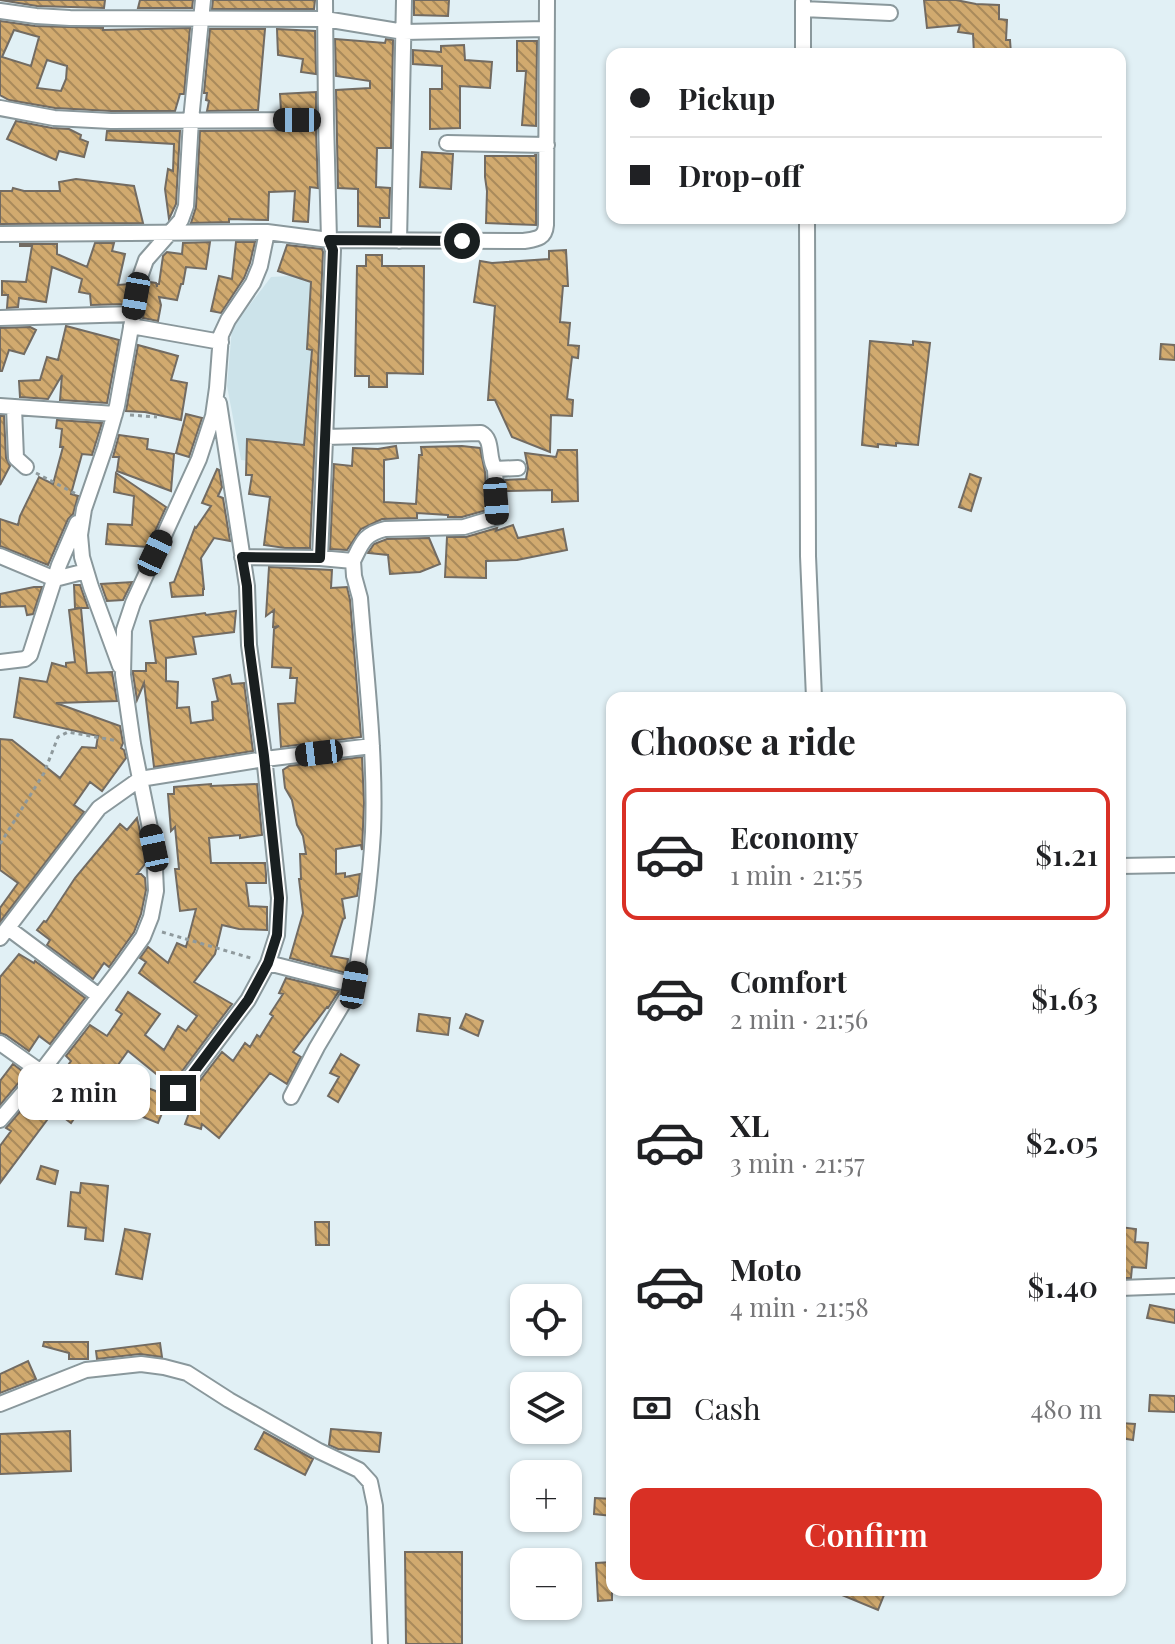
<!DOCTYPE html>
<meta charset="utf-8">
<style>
:root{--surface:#fff;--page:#f2f2f2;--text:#202124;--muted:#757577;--line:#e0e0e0;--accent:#d93025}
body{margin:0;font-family:"Playfair Display",serif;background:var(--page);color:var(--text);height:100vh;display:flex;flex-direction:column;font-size:30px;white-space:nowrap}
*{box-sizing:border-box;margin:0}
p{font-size:26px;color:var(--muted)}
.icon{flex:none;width:44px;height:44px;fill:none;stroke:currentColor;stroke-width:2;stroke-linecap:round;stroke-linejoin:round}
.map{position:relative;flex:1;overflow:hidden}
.drawer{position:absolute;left:606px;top:692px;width:520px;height:904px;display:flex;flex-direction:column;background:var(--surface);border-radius:16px;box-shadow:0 2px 6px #0004}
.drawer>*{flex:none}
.banner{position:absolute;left:606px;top:48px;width:520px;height:176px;border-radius:16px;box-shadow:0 2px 6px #0004;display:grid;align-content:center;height:176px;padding:0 24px;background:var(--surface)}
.fabs{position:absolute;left:510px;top:1284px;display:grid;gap:16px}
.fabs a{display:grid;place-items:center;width:72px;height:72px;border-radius:16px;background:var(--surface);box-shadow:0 2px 6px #0004;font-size:40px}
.end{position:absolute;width:36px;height:36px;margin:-18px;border:10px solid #191f20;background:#fff;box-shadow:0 0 0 4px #fff}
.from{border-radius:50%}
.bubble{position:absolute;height:56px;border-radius:16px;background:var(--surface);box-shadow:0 2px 6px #0004;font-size:26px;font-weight:600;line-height:56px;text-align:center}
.car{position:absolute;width:24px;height:48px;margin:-24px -12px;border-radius:10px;box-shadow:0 0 6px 2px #0007;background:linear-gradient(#222 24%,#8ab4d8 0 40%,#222 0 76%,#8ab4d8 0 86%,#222 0)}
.banner b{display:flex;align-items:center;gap:28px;height:76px;font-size:30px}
.banner b+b{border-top:2px solid var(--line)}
.banner i{width:20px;height:20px;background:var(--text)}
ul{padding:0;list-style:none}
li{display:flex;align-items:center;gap:24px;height:132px;margin:0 16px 12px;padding:0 8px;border:4px solid transparent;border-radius:16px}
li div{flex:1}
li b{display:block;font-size:30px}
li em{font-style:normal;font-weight:600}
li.selected{border-color:var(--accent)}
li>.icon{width:72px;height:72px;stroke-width:1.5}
h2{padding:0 24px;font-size:36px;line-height:96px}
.pay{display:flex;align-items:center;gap:20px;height:88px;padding:0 24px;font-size:30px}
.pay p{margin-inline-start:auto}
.primary-button{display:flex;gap:16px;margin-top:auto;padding:16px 24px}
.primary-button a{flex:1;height:92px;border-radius:16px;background:var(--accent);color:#fff;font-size:32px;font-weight:600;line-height:92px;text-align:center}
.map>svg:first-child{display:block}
.built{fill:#cce3ea}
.building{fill:url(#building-back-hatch);stroke:#726b62;stroke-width:2;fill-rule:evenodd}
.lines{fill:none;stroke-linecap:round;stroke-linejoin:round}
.street-casing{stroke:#8a989c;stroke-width:18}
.path{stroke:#8f9a9d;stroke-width:3;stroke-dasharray:4 4;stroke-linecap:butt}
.street{stroke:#fff;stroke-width:14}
.route{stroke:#191f20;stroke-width:10}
</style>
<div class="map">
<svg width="1175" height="1644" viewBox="0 0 1175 1644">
<defs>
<pattern id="building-back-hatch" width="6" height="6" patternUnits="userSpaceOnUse" patternTransform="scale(2)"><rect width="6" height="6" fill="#d1aa6f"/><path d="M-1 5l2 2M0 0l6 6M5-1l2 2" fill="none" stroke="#a98a5b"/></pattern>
</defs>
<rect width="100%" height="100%" fill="#e1f0f5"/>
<!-- built -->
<path class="built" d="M323,274L317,469L241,460L227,386L232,328L271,277Z"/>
<!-- building -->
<path class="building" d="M0,0H105L104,8L37,6Z
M140,0H193L192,8H138Z
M213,0H315L314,9H212Z
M414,0H449L448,16L414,15Z
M924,0H956L976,4L999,5V19L1007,20L1006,40H1010L1011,54H974L973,34L958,32L960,25L927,28Z
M0,21L35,26L103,28V30L190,28L184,94H180L175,111H111L55,108L9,100L0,95ZM14,30L39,37L31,66L2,57ZM47,60L67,66L66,79L61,91L37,88Z
M210,29H265L258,110L207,111L209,101L206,100L207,93H204Z
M277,29L315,31L316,74L301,72L303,59L278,55Z
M335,39L385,43L386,39L393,40L391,148H377L376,187L390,188L389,218H380V227L358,226V189L338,188L336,90L370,88V81L336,76Z
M517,41H537L536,126L522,125L526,71H517Z
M464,45L465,60L492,62L490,88L460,86V128L430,129V89H442V66L413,64V50L441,52V46Z
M316,92V110H281L280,94Z
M16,121L52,128L69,129L81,135L80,139L88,142L84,157L59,151L56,160L7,139Z
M316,130L318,188L310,187L308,222L293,221L295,191L269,192L268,220L229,219V222L191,223L196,207L200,131Z
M107,131H180L176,204L169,219L165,189L168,169L173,171L174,144L106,140Z
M422,152L453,154L451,189L420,187Z
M535,155H536V225L486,223L487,191L485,177V156H534Z
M76,179L134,186L143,223L0,224V191H12L13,188L24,191H60L59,182Z
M210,242L206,269L186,267L183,284H181L177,300L159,297L161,305L158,321L143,318L149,282L156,283L157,287V284H159L163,256L167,252L182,254L183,243Z
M236,242H255L250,263L244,278L221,313L211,311L219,276L232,279Z
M95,243H114L112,251L125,254L118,285L129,284L125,304L91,305L90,294L79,292L82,279L52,267L46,302L19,298L18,307L7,308L8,295H2V281L26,282L32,246H20V244H57V254L87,267Z
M287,245L322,249L323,252L310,548H285L264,545L270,497L249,494L252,475H246L247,439L304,445L312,350L307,349L311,282L278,271Z
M566,250L568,286H563L560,322L570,323L568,345L579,346L578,358L572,357L567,399L573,400L572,416L551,415L550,452L512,437L495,400H488L495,306L474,302L480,261L492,263L549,259V251Z
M366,255H382V266H424L423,374L387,373V387H369V376H355L357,266H366Z
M66,326L119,340L107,403L60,400L62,375L48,399L20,397L19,381L40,380L47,357L58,360Z
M30,327L36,330L24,354L9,350L2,371H0V328Z
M870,341L913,345V341L930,343L918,445L896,443V446L878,444V447L862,445Z
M1161,344L1175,345V360L1160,359Z
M138,345L178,356L171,380L187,383L181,420L145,412L126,411Z
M186,414L202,418L189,457L176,453Z
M0,416H4L6,458L10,466L0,485Z
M57,420L102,423L92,455L82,454L71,494L78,496L73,514L68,519L48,565L0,546V519L18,525L20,516L39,477L53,484L63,447H60L62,429L56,428Z
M119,435L148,439L147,449L174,454L171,491L117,471L119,457H113Z
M396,446L398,458L384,460V502L416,504L419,455H422L421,447L462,446L480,448L485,472L487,510L462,517H448V515L417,513V518L382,519L361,529L347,550L330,549L334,464L352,466L353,448L378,449Z
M558,450H577L578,501L552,502V490L506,491L505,480L526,479L528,468L525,453L556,457Z
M217,469L219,470L222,487L218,496L223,498L230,541L214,538L201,558L204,589H203V595L172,597L170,583L174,582L195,527L196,528L211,506L202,503Z
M116,473L166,507L148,547L106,544L108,524L132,525L134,496L114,492Z
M970,474L981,478L971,511L959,507Z
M513,525L518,538L563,529L567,550L517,560L486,561V578L445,577L447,537H466L497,528L496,531Z
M429,538L440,564L420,572L390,574L388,555L368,553L374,544L387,539Z
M269,567L332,570L331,588L347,587L350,600L361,737L281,747L278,704L295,703L297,678H290L291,668L272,667L274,629L279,626L273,627L274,610L266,616Z
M132,582L123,600L107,601L101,584Z
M74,585H80L88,608H75Z
M34,587H42L33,614L27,615L25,606L0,607V594Z
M81,608L87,673L112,672L117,701L56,703L120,726L123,743L121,748L124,750L126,758L102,791L90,782L74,805L84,812L0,922V908L18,883L0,870V739L12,740L60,778L82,747L96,748L98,736L14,717L20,678L47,682L52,663L66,667V663L75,662L69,610Z
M236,611L234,632L193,637L196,654L166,658V681L178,682L177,708L189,707L191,723L213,720L212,702L218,701L213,679L230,675L232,684L244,683L253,751L154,767L144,683L137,700L133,674V671H146V663H156L150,621L205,613L206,615Z
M362,757L364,803L362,850L361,845L336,849V874L345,873V877L360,874L357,896L342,899L345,918L343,919L331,956L348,959L346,973L290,958L303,913L299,879H301L300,854H306L303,836L297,825L292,800L285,788L283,770L289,766Z
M211,784V786L257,784L262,835L240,838V835L209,838L211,863H265L266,874V883H246L249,906L267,907V930L239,929L222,925L215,954L194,982L232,1004L171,1086L128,1051L105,1083L101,1080L71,1123L55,1111L56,1108L0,1183V1146L11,1131L6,1128L52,1074L58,1079L71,1061L66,1056L90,1025L107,1036L122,1014L116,1010L128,992L160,1014L145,1035L164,1050L178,1026L186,1031L197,1016L139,973L146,962L140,958L148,947L168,963L177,943L186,947L196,909L180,911L175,869H179L175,827L171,831L168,794H174V787Z
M137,818L144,849L145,864L137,874H141L145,878L146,890L141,914L134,932L112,963L109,967L104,963L93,979L47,945L50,940L37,930L44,921L46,922L75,878L120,824L127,830Z
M19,954L34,963L35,961L85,998L50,1044L39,1036L29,1051L6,1035L0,1033V977Z
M286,978L339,991L328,1008L327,1007L293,1052L301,1057L287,1084L270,1073L219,1138L202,1124L201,1129L185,1124L192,1105L198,1107L192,1103L195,1093L192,1091L222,1052L233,1061L245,1043L250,1047L257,1035L260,1037L273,1016L270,1014L283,994L279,993Z
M419,1014L450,1018L448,1035L417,1031Z
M466,1014L483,1021L478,1036L460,1028Z
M341,1054L359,1065L338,1102L328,1096L339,1077L330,1073Z
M13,1064L26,1074L0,1105V1081Z
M140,1085L169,1096L158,1123L130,1112Z
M41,1166L58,1171L55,1184L37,1179Z
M81,1183L108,1186L103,1241L85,1239L86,1228L68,1226L71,1192L80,1193Z
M315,1222H329V1245H316Z
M1120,1227L1136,1229L1135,1242L1148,1243L1146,1268L1132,1267L1131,1278H1120Z
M125,1229L150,1234L142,1279L116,1274Z
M1150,1305L1175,1310V1323L1147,1318Z
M44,1342H88V1359H69V1353L43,1346Z
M160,1343L162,1357L140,1354L97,1359L96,1351Z
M28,1361L36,1379L0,1393V1374Z
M1150,1395L1175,1396V1412L1149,1411Z
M1120,1423L1135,1424L1133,1440L1120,1438Z
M331,1429L381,1433L379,1452L338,1449L329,1445Z
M70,1431L71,1471L0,1474V1434Z
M264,1432L313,1459L305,1475L255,1449Z
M595,1498L612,1499V1516L594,1514Z
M405,1552H462V1644H406Z
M612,1562V1600L598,1601L596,1563Z
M830,1590H886L878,1610Z"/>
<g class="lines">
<defs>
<path id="street" d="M803,2V54
M803,9L890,13
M0,11L36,16L70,18L325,19L404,32L547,29
M0,108L54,118L111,121L326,120
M447,143L547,145
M807,218L808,556L814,698
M0,234L267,232L329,240L524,241C536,239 545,239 546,225L547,0
M399,241L404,0
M0,318L133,314
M131,326L221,342
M0,406L115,414
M14,407L16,458L26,467
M325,437L481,433C494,440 487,457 495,469L518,468
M0,556L55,579L86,571
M242,557L320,558L353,561L354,576L360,598C366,676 376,754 373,832C370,884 363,934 354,985
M320,558L333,250L329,240L326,120L325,0
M353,561C362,543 364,534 385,529L464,527L497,517L495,469
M0,662L25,659L30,655L59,565L77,523
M120,666L91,587L82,557L80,535L84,509L105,448L117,406L140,277L146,260L181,220L186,206L191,120L203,0
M1120,866L1175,865
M8,928L99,996
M0,938L99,808L140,779L265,759L372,746
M268,963L354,985L317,1047L291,1097
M0,1043L41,1072
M178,1093L248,1000L268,963L277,935L279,898L264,756L249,645L247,586L219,403
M0,1120L41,1072L120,969L143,937L151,917L156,891L154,848L133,744L123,675L124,630L133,603L199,459L213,416L217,388L221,335L228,320L253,283L260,266L267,232
M1120,1288L1175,1286
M0,1404L86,1370L141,1364L164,1367L187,1373L229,1400L319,1451L359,1470L370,1482L375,1506L380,1644"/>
</defs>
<!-- street casing -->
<use href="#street" class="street-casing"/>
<!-- path -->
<path class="path" d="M130,415L157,417
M36,473L76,494
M0,844L44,773L58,737L68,732L118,741
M162,932L254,959"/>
<!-- street -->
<use href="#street" class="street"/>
</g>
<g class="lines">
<!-- route -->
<path class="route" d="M178,1093L248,1000L268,963L277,935L279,898L264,756L249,645L247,586L242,557L320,558L333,250L329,240L462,241"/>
</g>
</svg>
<div class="fabs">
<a><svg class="icon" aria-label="locate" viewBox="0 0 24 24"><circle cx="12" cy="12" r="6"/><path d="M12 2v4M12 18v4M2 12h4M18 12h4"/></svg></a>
<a><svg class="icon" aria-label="layers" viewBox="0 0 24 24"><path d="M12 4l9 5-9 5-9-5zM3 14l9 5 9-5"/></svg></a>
<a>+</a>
<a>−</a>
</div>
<i class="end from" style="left:462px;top:241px"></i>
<i class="end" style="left:178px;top:1093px"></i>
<div class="bubble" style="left:18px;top:1064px;width:132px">2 min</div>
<i class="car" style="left:297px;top:120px;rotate:270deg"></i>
<i class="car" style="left:136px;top:296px;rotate:190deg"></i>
<i class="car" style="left:496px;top:501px;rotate:176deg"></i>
<i class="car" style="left:155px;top:553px;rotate:25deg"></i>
<i class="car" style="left:319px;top:753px;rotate:263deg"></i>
<i class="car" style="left:154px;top:848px;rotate:348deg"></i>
<i class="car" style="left:354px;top:985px;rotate:10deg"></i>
<div class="banner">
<b><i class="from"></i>Pickup</b>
<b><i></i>Drop-off</b>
</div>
<section class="drawer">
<h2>Choose a ride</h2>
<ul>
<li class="selected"><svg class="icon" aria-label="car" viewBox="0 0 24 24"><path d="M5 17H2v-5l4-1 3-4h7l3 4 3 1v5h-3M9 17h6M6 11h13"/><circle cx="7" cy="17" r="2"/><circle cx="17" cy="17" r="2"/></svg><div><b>Economy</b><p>1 min · 21:55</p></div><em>$1.21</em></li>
<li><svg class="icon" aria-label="car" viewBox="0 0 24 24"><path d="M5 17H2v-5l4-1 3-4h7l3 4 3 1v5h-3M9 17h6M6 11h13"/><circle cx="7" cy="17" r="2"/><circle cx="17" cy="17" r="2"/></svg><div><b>Comfort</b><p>2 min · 21:56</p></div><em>$1.63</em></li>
<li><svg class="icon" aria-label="car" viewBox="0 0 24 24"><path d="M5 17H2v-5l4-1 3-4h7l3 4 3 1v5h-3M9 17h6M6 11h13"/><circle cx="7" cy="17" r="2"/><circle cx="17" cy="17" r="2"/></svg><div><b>XL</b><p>3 min · 21:57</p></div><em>$2.05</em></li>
<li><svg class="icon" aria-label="car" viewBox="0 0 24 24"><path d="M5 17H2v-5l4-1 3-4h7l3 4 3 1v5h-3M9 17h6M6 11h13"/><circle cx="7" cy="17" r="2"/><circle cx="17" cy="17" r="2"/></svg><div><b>Moto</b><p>4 min · 21:58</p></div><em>$1.40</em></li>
</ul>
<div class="pay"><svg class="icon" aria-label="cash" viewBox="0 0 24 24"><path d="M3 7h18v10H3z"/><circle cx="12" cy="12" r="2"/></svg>Cash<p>480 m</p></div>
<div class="primary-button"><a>Confirm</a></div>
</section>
</div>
